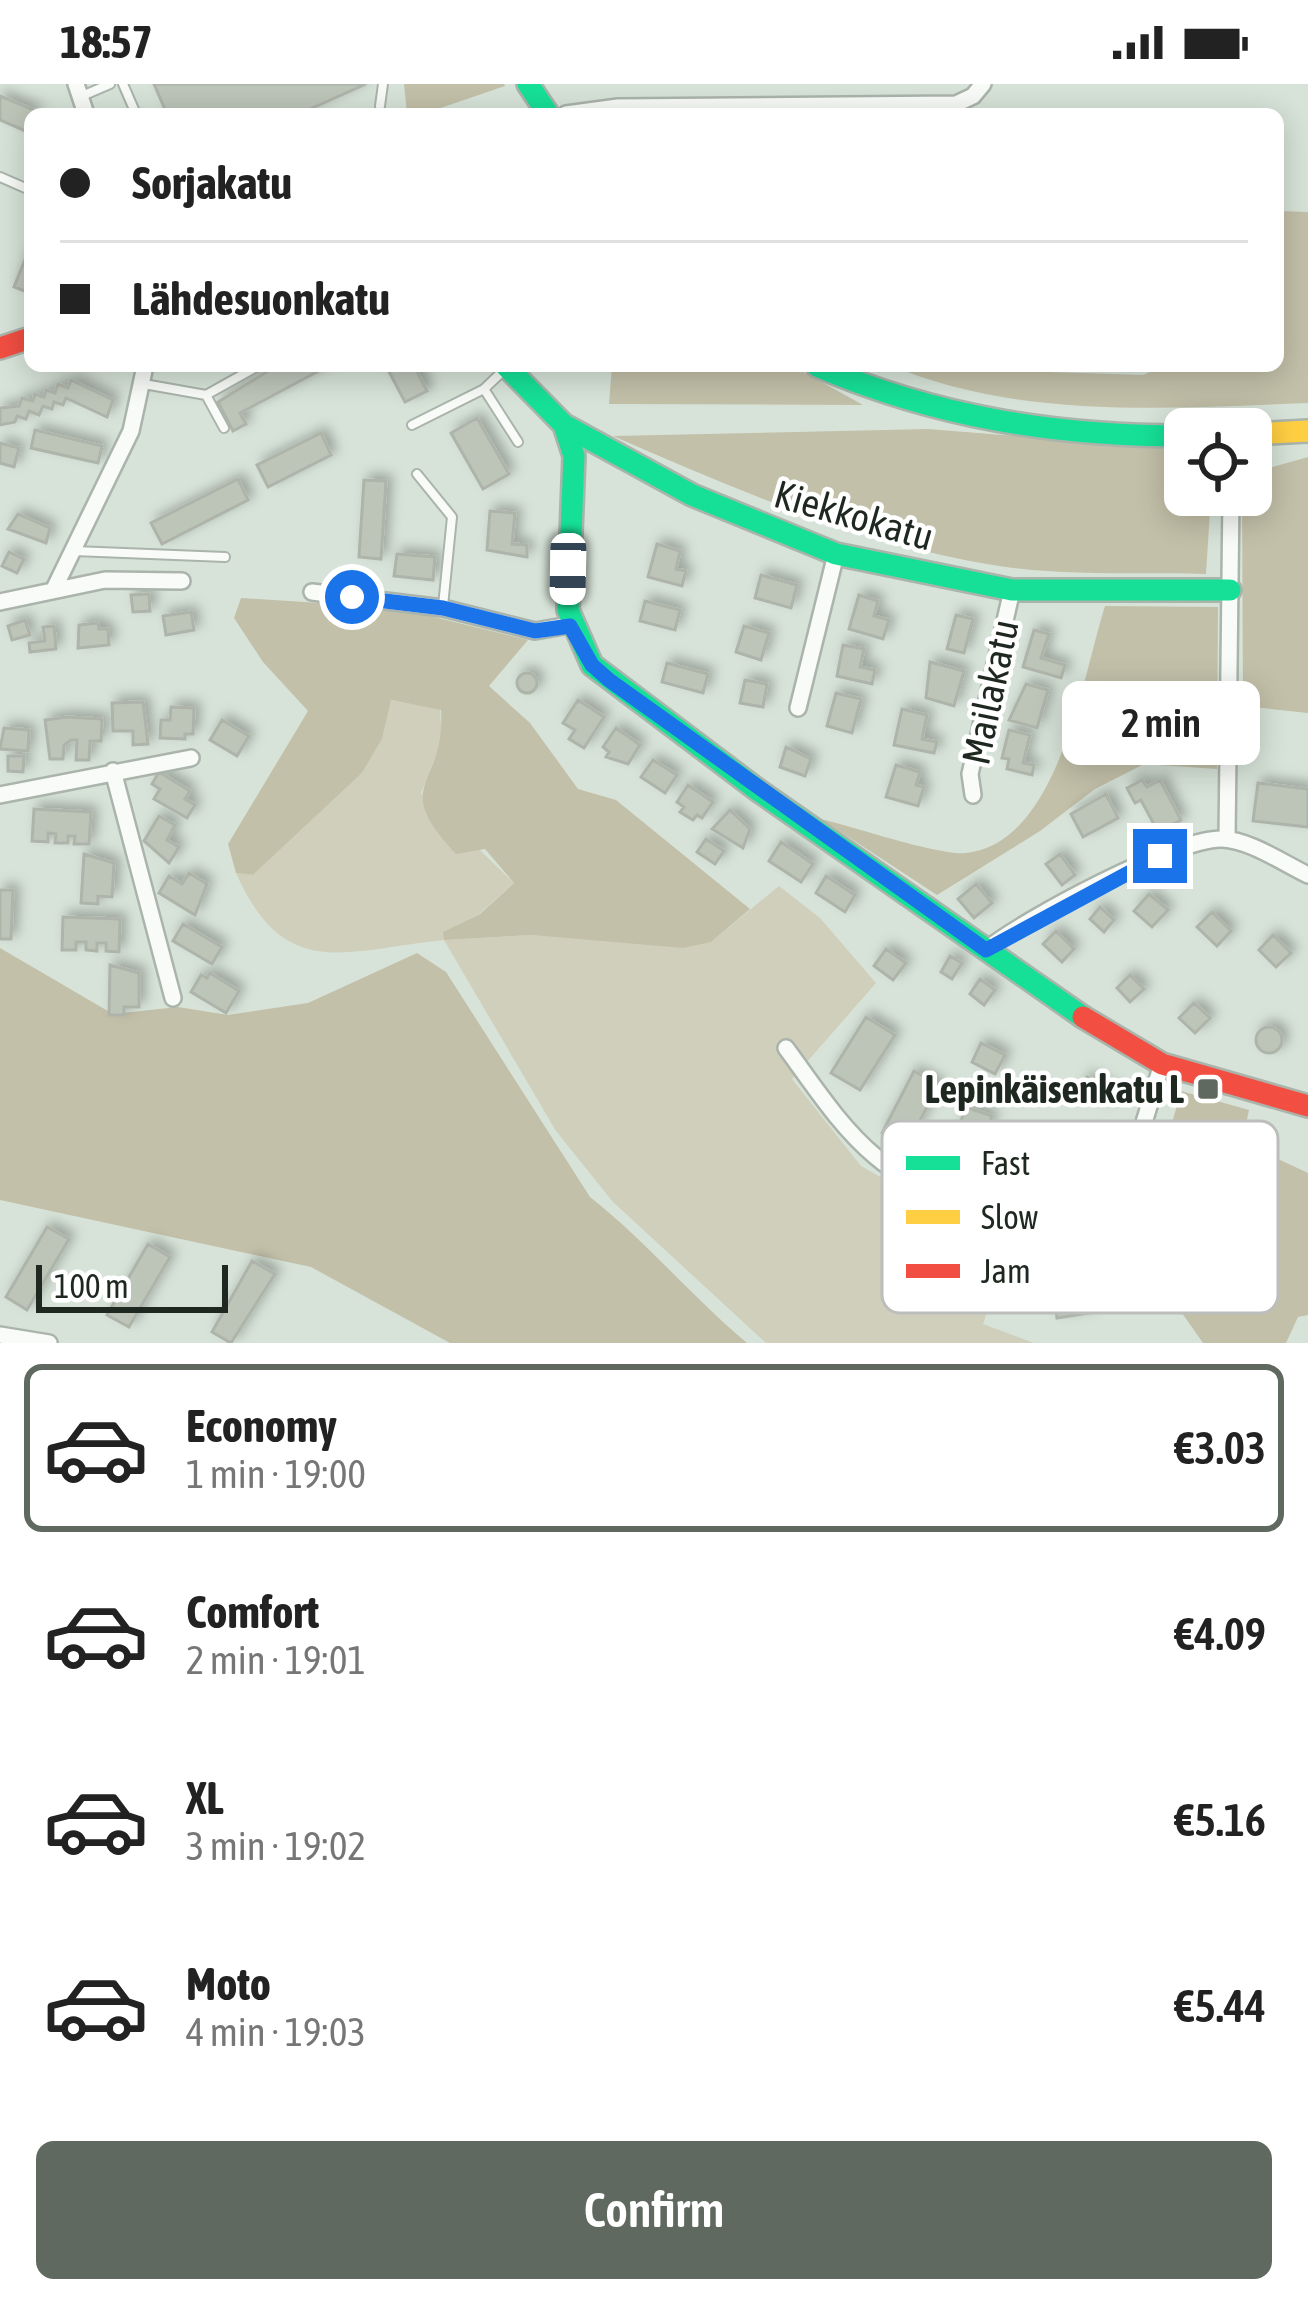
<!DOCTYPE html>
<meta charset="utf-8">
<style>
:root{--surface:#fff;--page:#f6f6f6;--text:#222;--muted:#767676;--line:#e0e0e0;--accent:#5f6960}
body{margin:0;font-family:"Asap Condensed",sans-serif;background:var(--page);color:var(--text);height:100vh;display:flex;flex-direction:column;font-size:45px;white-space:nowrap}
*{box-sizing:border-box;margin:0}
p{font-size:39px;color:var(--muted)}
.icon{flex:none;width:66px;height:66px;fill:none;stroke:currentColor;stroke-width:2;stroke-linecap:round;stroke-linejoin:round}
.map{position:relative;height:1259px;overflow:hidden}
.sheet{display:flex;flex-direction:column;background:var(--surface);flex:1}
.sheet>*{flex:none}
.guide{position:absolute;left:24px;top:24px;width:1260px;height:264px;border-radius:18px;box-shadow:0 6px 30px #0003;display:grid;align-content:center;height:264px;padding:0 36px;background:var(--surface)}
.tools{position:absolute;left:1164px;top:324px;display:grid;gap:24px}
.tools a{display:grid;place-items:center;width:108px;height:108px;border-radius:18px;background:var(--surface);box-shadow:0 6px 30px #0003;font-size:60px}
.scale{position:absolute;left:36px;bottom:30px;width:192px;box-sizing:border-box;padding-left:12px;border:6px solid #1f2820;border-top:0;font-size:33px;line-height:42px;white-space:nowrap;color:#1f2820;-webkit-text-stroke:9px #fff;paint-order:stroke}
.end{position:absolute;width:54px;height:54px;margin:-27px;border:15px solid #1a73e8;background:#fff;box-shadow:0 0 0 6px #fff}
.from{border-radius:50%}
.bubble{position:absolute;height:84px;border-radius:18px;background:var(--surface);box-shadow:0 6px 30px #0003;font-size:39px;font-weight:600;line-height:84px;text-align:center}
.car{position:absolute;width:36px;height:72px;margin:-36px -18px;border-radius:15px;box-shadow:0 0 9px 3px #0007;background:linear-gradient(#fff 24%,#345 0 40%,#fff 0 76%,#345 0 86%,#fff 0)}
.guide b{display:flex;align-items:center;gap:42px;height:114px;font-size:45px}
.guide b+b{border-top:3px solid var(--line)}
.guide i{width:30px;height:30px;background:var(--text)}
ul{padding:21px 0 0;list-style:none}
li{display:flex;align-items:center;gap:36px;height:168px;margin:0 24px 18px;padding:0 12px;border:6px solid transparent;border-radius:18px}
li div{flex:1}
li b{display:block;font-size:45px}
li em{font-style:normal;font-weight:600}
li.selected{border-color:var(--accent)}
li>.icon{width:108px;height:108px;stroke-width:1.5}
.cta{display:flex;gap:24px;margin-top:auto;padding:24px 36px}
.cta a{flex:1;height:138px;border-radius:18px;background:var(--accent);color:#fff;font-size:48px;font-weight:600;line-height:138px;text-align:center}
.status{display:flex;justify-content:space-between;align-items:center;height:84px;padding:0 60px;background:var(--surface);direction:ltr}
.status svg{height:33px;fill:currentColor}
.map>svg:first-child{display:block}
.green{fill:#d0cfbb}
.forest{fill:#c3c0a9}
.building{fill:#bdc4b8;stroke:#aeb4aa;stroke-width:3;filter:url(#shadow)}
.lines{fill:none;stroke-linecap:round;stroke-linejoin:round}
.lane-casing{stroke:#aab4ab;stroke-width:12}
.street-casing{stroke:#aab4ab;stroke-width:20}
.fast-casing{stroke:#aab4ab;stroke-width:26}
.slow-casing{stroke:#aab4ab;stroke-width:26}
.jam-casing{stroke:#aab4ab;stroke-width:26}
.lane{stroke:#f9fbf9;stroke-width:8}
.street{stroke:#f9fbf9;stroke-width:15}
.fast{stroke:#16e098;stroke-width:21}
.slow{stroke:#ffcf43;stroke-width:21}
.jam{stroke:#f24e42;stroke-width:21}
.route{stroke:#1a73e8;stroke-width:15}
.poi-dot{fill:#5f6960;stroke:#fff;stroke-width:4.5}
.labels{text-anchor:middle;stroke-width:9;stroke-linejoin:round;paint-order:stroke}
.street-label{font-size:39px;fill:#1f2820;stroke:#fff}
.poi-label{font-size:39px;font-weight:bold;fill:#1f2820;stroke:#fff;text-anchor:end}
.key{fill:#fff;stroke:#bcbebc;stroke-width:3}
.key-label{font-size:33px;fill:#1f2820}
</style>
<div class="status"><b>18:57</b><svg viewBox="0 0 49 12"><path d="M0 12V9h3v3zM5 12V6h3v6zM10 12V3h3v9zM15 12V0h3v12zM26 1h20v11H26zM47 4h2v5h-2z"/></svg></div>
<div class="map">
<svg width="1308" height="1259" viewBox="0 0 1308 1259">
<defs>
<filter id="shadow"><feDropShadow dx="5.5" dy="-5.5" stdDeviation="6" flood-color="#0004"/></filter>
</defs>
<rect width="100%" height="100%" fill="#d7e3d8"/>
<!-- green -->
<path class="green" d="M390,616L440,625L442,656L421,709L514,799L479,830L444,848V856L532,851L711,858L779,802L820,834L876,899L792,995L861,1082L947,1131L1014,1148L983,1240L1034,1259H766L613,1118L556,1047L444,856C345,866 285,899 236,789L253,791L362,689L382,655Z"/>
<!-- forest -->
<path class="forest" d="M404,0H504L505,2L423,30H407Z
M1278,127L1308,128V319C1171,324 1022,336 892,282H1024L1049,288L1143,291L1164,282H1278Z
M612,282H793L863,321L609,320Z
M928,345L1185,366V411H1211L1206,490C1143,488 1076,492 1013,484C874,465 741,408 613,352Z
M1308,373V629L1243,622L1242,411H1251V389Z
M241,514L397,524L528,556L489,602L530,639L578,705L616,716L750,825L711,858L683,864L532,851L444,856L443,848L480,830L514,799L485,765L456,770C388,698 446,704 441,626L391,616L382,655L362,689L253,791L236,789L228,760L308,627L263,578L234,534Z
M1105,522L1218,523L1217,685L1144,680L1095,705L1040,747L937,811L821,735C852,742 939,772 966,769C1059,759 1082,594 1105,522Z
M0,864L113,930L178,923L228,931L308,919L417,869L446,888L590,1113C646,1157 692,1213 747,1259H450L311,1183L0,1116Z
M1181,1007L1249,1026L1242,1058L1308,1089V1231L1298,1233L1286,1259H1203L1163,1202L1194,1205L1232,1091L1167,1057Z"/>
<!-- building -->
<path class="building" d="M154,0H366L299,30H167Z
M0,12L39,28L30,30V49L0,36Z
M30,163V209L14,203Z
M276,282H328L240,329L246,340L233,347L218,318Z
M386,282H414L427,307L405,318Z
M71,296L113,316L107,333L66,314L63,321L54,318L52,325L43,322L39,331L29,327L26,335L17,332L15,338L0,341V324L19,322L22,314L33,317L35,310L44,313L46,306L55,309L58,300L68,304Z
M477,334L509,390L483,405L451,349Z
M35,346L102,362L98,379L31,364Z
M321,349L331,371L268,403L257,381Z
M0,359L19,364L14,383L0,379Z
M238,395L248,416L162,460L151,439Z
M364,396L386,397L381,475L359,473Z
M490,427L515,429L512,460L527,461V473L487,466Z
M18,430L50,444L46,459L8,445Z
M657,460L680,467L676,485L686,487L682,502L648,493Z
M9,468L24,475L17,489L2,482Z
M397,470L435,473L433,496L394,492Z
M761,491L797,501L791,524L755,514Z
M149,510L150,527L133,528L131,511Z
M859,511L878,517L874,532L889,536L883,555L849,545Z
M645,517L680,526L675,546L640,537Z
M191,528L194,546L166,551L163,532Z
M956,531L973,535L964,569L947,565Z
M25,536L30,551L12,556L8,542Z
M98,539L99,545H108L109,561L78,564L79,541Z
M54,542L56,565L30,568L29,559L45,557L43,543Z
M744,542L769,549L761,576L736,568Z
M1034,546L1049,550L1041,574L1065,581L1061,594L1023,583Z
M843,561L864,565L860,583L875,586L872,600L837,592Z
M930,578L964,587L954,622L926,614Z
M667,579L708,590L703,609L662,598Z
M517 599a10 10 0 1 1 20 0a10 10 0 1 1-20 0Z
M745,596L767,600L763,623L740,619Z
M1026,600L1048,606L1037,644L1009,636Z
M836,609L861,615L852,649L827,642Z
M578,616L604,633L584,664L569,655L575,646L563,639Z
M143,618L148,660L133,661V647H113L112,619Z
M171,623L194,624L193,650H185V655L160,654L161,636H170Z
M902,625L927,631L922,655L937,658L934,669L894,661Z
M67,633L102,635L101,657H90L89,676H76L77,656H71L64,661L63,675H50L45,636Z
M222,636L249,652L237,672L210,656Z
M4,644L29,646L28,667L0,665Z
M616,644L640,661L628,680L606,673L609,668L603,663Z
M1009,646L1030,651L1023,679L1034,681L1032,691L1007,685L1009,675L1002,674Z
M786,663L811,675L805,692L780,683Z
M8,672H24L23,688L8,687Z
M653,676L677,691L665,709L641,693Z
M896,681L920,688L916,701L924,703L918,722L886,713Z
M159,688L190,707L185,715L195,721L187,734L154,715L160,705L152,700Z
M1142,696L1147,703L1160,696L1181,736L1158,748L1141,716L1135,719L1127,704Z
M1258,699L1308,705V743L1253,737Z
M688,701L713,718L702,734L697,731L693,736L680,728L684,723L677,718Z
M1106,710L1118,734L1083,753L1071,730Z
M34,725L91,728L89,760H74L75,752H68V759H55L56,750L48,749V758L32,757Z
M730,726L750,745L743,764L712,745Z
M159,732L175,741L167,756L179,763L169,779L144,757Z
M706,755L724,767L715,780L697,768Z
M781,758L813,780L801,798L769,777Z
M84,770L114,779L112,813L98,812V820L81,819Z
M1060,770L1075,791L1062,801L1046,780Z
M189,789L207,800L195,831L159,809L169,792L182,800Z
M826,792L855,811L845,828L816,809Z
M976,800L992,819L974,834L958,815Z
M0,806H13L11,855H0Z
M1149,810L1168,826L1152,843L1134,827Z
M1100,823L1114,836L1104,848L1090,835Z
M1212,828L1231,847L1217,862L1197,843Z
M63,833L120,835L119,868L106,867V859H97V867L86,866V858H76V866H62Z
M183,840L222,863L212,880L173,857Z
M1056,847L1074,865L1062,878L1043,860Z
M1273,851L1291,869L1276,883L1259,866Z
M886,865L906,879L893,896L874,882Z
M950,872L962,879L952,895L941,888Z
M110,881L139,889V923H124V931H109Z
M210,889L239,907L226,929L191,908L201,891L207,894Z
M1130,891L1144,905L1130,918L1117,904Z
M980,895L995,906L984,921L970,910Z
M1194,919L1210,934L1195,949L1179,934Z
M866,933L895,951L860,1006L831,989Z
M1256 956a13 13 0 1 1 26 0a13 13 0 1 1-26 0Z
M981,959L1005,971L995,990L972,978Z
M914,987L939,1001L906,1062L882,1049Z
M1087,993L1111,1006L1103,1022L1079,1008Z
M966,1023L992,1032L967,1101L941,1092Z
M47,1143L69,1155L27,1226L6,1213Z
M148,1160L170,1173L129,1243L107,1231Z
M252,1177L275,1190L231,1259L212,1248Z
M1084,1193L1089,1229L1057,1234L1052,1197Z"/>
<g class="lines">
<defs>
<path id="lane" d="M123,0L136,30
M82,12L110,0
M380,22L383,0
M0,93L30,106
M144,300L206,311L258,282
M484,305L518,358
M206,311L224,344
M412,341L484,305L506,284
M417,390L452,433L443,522
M74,467L225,473"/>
<path id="street" d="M76,0L86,30
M566,30L618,23L956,20L973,12L983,0
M54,505L131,347L145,282
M312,508L443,524L535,547L570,541
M0,518L105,496L182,497
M798,624L836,470
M113,687L173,914
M0,711L191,674
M973,711L970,690L1012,506
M1227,755L1231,411
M986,866C1024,835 1176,754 1222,755C1250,756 1283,779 1308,791
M786,964C814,1002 840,1043 876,1073C934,1122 1023,1135 1095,1157L1107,1154L1112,1142L1162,980
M0,1251L49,1259"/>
<path id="fast" d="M528,0L548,30
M506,282L564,341L692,411L836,470L1012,506H1230
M817,282C936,333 1055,352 1185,352
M564,341L574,372L568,526L592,581L759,707L1083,933"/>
<path id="slow" d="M1251,350L1308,347"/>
<path id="jam" d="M0,264L30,254
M1083,933L1162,980L1308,1022"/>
</defs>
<!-- lane casing -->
<use href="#lane" class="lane-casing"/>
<!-- street casing -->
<use href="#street" class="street-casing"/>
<!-- fast casing -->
<use href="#fast" class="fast-casing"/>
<!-- slow casing -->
<use href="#slow" class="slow-casing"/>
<!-- jam casing -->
<use href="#jam" class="jam-casing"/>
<!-- lane -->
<use href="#lane" class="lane"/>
<!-- street -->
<use href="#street" class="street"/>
<!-- fast -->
<use href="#fast" class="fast"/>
<!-- slow -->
<use href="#slow" class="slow"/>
<!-- jam -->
<use href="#jam" class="jam"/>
</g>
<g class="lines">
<!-- route -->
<path class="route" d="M352,513L443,524L535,547L570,542L592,581L609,596L986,866L1160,772"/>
</g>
<!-- markers -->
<rect class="poi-dot" x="1196" y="993" width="24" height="24" rx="6"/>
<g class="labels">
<!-- street labels -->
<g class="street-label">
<text transform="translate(854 431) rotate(16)" y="14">Kiekkokatu</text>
<text transform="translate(990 608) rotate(-78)" y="14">Mailakatu</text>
</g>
<!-- poi labels -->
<g class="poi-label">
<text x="1184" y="1019">Lepinkäisenkatu L</text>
</g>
</g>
<!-- legend -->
<rect x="882" y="1037" width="396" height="192" rx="18" class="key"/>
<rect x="906" y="1072" width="54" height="14" fill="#16e098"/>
<rect x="906" y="1126" width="54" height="14" fill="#ffcf43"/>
<rect x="906" y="1180" width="54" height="14" fill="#f24e42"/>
<g class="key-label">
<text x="981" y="1091">Fast</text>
<text x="981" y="1145">Slow</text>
<text x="981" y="1199">Jam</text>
</g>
</svg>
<div class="tools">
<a><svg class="icon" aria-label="locate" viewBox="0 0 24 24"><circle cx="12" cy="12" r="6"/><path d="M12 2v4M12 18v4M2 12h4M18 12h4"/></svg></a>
</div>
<div class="scale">100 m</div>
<i class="end from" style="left:352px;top:513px"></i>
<i class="end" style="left:1160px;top:772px"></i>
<div class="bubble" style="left:1062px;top:597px;width:198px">2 min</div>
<i class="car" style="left:568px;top:485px;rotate:181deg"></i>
<div class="guide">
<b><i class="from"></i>Sorjakatu</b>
<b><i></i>Lähdesuonkatu</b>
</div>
</div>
<section class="sheet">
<ul>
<li class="selected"><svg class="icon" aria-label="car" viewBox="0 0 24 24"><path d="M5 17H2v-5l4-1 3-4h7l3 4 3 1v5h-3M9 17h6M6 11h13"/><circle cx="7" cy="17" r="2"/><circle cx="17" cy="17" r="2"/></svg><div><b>Economy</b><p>1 min · 19:00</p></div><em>€3.03</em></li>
<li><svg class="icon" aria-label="car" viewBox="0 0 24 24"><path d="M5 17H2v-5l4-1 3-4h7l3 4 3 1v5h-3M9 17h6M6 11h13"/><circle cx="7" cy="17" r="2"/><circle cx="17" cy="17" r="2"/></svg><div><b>Comfort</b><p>2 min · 19:01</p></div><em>€4.09</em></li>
<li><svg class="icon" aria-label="car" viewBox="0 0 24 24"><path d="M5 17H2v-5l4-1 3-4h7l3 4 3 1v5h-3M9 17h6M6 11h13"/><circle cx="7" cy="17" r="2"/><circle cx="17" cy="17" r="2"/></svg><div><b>XL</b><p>3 min · 19:02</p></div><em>€5.16</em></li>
<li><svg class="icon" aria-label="car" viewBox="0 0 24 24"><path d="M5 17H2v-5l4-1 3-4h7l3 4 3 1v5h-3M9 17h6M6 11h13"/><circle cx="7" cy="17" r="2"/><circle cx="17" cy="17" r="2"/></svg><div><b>Moto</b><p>4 min · 19:03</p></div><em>€5.44</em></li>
</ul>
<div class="cta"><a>Confirm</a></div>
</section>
